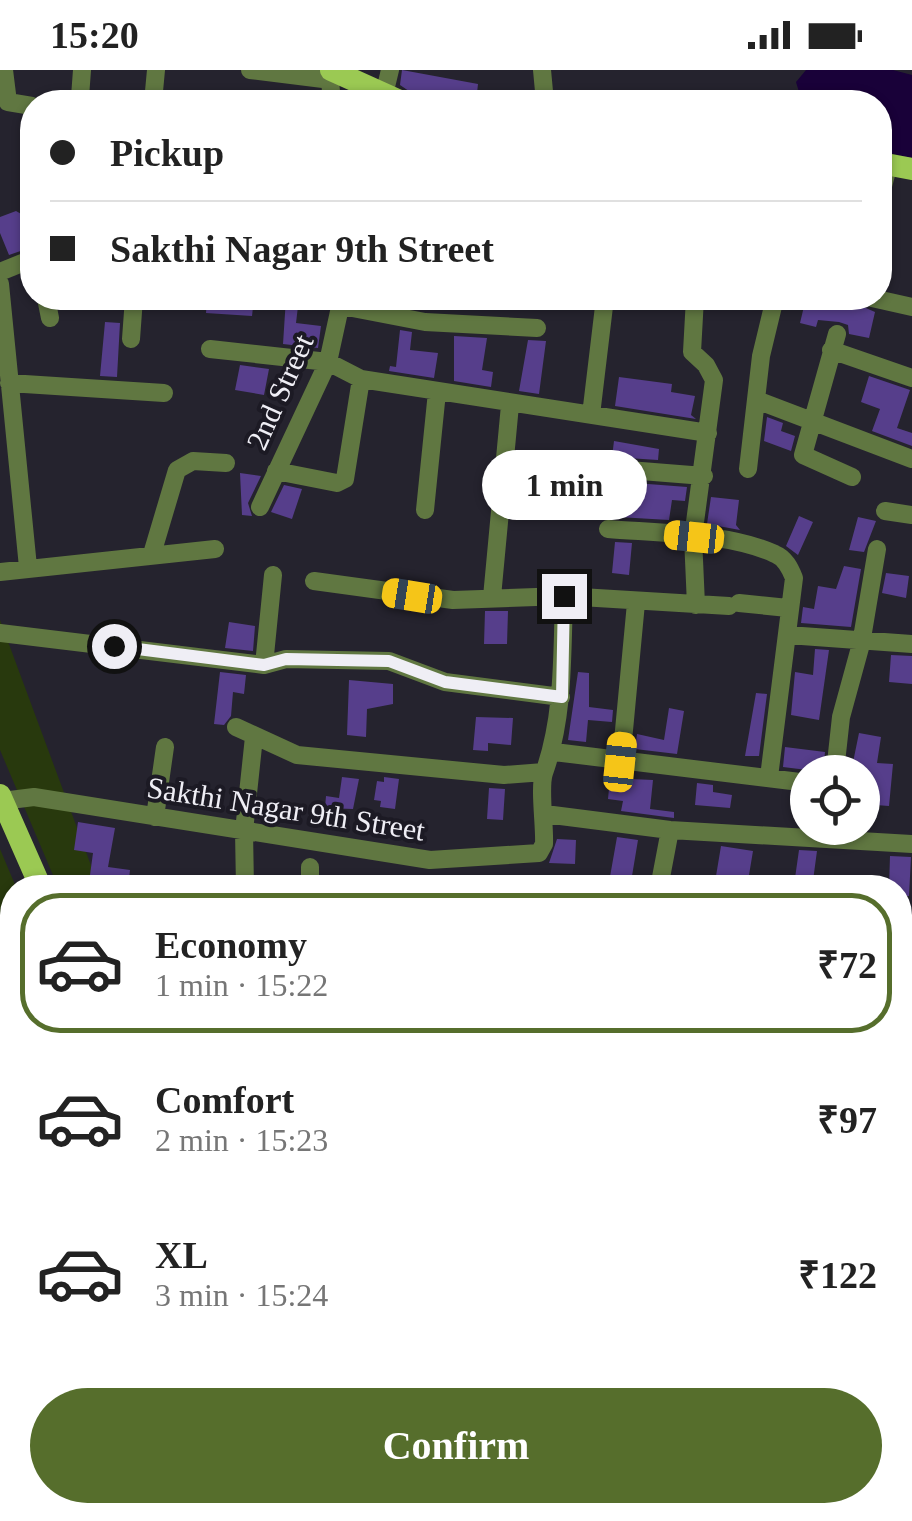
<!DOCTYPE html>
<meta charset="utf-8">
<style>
:root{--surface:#fff;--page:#f2f2f2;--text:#222;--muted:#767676;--line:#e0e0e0;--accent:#566e2c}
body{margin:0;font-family:Georgia,serif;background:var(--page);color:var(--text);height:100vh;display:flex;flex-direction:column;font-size:38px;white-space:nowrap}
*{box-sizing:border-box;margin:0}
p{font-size:32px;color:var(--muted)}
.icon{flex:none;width:55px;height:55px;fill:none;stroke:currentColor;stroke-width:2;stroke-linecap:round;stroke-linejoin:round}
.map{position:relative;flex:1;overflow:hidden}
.drawer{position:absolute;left:0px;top:805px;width:912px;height:648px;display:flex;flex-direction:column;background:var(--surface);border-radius:40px 40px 0 0;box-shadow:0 2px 8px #0004}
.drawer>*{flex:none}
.banner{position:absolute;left:20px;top:20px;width:872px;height:220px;border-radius:40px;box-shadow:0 2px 8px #0004;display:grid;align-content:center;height:220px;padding:0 30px;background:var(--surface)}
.fabs{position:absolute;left:790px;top:685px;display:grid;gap:20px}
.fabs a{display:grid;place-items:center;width:90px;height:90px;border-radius:50%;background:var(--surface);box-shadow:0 2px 8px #0004;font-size:50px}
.end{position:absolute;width:45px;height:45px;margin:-22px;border:12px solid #efeef5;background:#111;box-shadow:0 0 0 5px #111}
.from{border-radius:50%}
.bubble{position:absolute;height:70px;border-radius:35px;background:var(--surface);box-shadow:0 2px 8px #0004;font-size:32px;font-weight:700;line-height:70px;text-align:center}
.car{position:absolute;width:30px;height:60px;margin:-30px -15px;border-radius:12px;box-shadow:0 0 8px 2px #0007;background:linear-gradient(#f5c518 24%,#345 0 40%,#f5c518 0 76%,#345 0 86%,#f5c518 0)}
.banner b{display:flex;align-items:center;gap:35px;height:95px;font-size:38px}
.banner b+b{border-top:2px solid var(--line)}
.banner i{width:25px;height:25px;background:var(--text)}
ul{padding:18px 0 0;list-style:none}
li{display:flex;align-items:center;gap:30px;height:140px;margin:0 20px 15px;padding:0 10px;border:5px solid transparent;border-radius:40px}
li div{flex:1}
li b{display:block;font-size:38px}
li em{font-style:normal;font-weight:700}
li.active{border-color:var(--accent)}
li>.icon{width:90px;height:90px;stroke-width:1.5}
.action{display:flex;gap:20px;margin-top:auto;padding:20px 30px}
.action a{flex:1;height:115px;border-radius:60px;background:var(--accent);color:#fff;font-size:40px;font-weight:700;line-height:115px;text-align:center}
.status{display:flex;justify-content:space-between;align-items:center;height:70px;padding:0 50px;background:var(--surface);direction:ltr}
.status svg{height:28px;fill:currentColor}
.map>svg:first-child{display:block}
.green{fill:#28390d}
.water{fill:#190139}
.building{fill:#563e8b}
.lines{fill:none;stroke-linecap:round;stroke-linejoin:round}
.minor{stroke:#607741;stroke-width:18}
.major{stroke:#9bc953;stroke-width:22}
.route{stroke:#efeef5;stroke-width:12}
.labels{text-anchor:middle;stroke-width:8;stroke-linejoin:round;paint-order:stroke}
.street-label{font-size:30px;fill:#efeef5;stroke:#1c1a24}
</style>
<div class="status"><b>15:20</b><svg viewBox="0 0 49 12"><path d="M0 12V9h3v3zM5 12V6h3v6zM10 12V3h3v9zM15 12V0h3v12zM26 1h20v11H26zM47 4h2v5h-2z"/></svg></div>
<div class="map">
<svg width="912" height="1451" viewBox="0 0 912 1451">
<rect width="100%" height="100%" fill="#25232e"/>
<!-- green -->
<path class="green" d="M0,550L99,817H58L0,680Z
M0,779L16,817L12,943L0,910Z"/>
<!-- water -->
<path class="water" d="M806,0H893L912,5V88L880,81V32H802L796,12Z"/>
<!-- building -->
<path class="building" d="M402,0L478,14L476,32H425L400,15Z
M16,141L23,145L30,142L32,177L9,185L0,163V147Z
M207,228H254L252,246L206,243Z
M286,228H299L296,253L321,256L318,278L283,274Z
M806,228H843L875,242L869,268L849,264L848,255L839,252L818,250L816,257L800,253Z
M105,252L120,253L117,307L100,306Z
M400,260L412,262L410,280L438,283L434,308L389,301L390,296L396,297Z
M454,266L487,268L482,300L493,302L491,317L454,311Z
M528,270L546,271L539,324L519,321Z
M240,295L269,299L264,325L235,320Z
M869,306L910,320L897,358L912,363V376L872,361L880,339L861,332Z
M619,307L672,314L671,322L695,326L691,345L696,349L615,336Z
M767,347L783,353L781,361L795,366L791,381L764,371Z
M614,371L659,379L658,390L612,387Z
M240,403L261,406L248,433L252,446L242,445Z
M635,413L687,417L685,431L672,430L669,450L618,447L619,434L634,435Z
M284,415L302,419L292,449L271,442Z
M711,427L739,430L736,455L740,460L707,454Z
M799,446L813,452L798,485L786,476Z
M858,447L876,451L864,482L849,480Z
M615,472L632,473L629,505L612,503Z
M844,496L861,499L851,557L801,553L803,537L814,539L818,516L836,519Z
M886,503L909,506L906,528L882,523Z
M485,541H508L507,574H484Z
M229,552L255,556L253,581L225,578Z
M815,579L829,580L819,650L791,645L795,602L813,605Z
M891,585L912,586V614L889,612Z
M220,602L246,605L244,624L233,622L231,646L224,655L214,654Z
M578,602L589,603V637L613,640L612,652L588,650L586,672L568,670Z
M349,610L393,614V634L367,639L366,667L347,665Z
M756,623L767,624L759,686H745Z
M669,638L684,641L677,684L635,679L637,664L664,670Z
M476,647L513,648L511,675L488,673V681L473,680Z
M859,663L881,667L877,693L893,694L889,736L862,734V702H851Z
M785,677L825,682L823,702L783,697Z
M342,707L359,709L353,739L325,738L326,726L339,728Z
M384,707L399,709L395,739L380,737L381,731L374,730L377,711L384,712Z
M610,708L653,710L650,739L674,742V748L621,741L623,731L608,729Z
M697,713L713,715V722L732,725L730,738L695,735Z
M489,718L505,719L503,750L487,749Z
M78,752L115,758L108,797L130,800L129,809L90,805L93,783L74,780Z
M617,767L638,770L630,818H608Z
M557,769L576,770L575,794L549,793Z
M721,776L753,781L748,811L716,806Z
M799,780L817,781L812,818L794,815Z
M890,786L911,787L909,826H900V818H889Z
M912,1131V1190H906L905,1181L900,1180V1133Z"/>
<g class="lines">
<!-- minor -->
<path class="minor" d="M4,0L8,32L32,36
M250,0L331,10
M329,0L332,32
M542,0L545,32
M384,25L390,0
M73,32L80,27L82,0
M153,32L156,0
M880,127L889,94
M0,202L32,189
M0,214L28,497
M46,228L50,248
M695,228L692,282L706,295L714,310L693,467L696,535
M872,228L912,237
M342,236L425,252L537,258
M837,264L803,385L852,407
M131,269L134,228
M210,279L328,292L361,309L708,363
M831,280L912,308
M9,313L164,323
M759,331L912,389
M591,345L605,228
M616,399L704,406
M748,399L761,286L775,228
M276,401L337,413L345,409L361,309
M502,414L611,423
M260,437L328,292L342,228
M425,440L437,322
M885,441L912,445
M608,459C658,463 730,463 775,484C785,488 790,498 794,508L769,707
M152,484L177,400L193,391L226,393
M0,502L215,479
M314,511L453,530L564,526L729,536
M492,527L510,335
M739,533L788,538
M0,563L264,595L286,589L389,591L445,612L561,627
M788,565L912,574
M264,595L273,505
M236,657L297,685L504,705L544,702
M554,682L808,713
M621,692L636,533
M835,702L841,647L861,574L877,479
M2,731L34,727L430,790L539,783L544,774C545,757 539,717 544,703C564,647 562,586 564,526
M545,744L670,760L912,774
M155,747L165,677
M245,818L244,761L254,667
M310,818V797
M659,818L670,760
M900,968L912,998
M900,1085H912
M0,1196L12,1193
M900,1205L912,1207
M0,1213L8,1240
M900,1384L912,1331
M0,1413L4,1451
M411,1440L418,1451
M745,1440L746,1451
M4,1447L82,1451
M85,1451L113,1440
M559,1451V1440
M643,1451L645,1440
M885,1451L888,1440L912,1441"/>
<!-- major -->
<path class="major" d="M331,0L402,32
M567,32H635
M880,93L912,99
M0,725L41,818
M295,1440L300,1451
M312,1440L318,1451"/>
</g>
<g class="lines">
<!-- route -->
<path class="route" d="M114,576L264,595L286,589L389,591L445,612L562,627L564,526"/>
</g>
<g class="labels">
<!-- street labels -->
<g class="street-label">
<text transform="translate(280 322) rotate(-66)" y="10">2nd Street</text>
<text transform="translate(286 739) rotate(9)" y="10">Sakthi Nagar 9th Street</text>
</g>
</g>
</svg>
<div class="fabs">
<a><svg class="icon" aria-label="locate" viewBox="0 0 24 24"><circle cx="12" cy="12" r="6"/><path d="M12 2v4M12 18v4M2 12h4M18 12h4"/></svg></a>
</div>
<i class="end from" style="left:114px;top:576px"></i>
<i class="end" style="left:564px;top:526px"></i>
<div class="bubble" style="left:482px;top:380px;width:165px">1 min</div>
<i class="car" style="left:694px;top:467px;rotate:276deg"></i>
<i class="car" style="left:412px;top:526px;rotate:279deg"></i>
<i class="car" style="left:620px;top:692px;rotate:6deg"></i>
<div class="banner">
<b><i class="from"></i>Pickup</b>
<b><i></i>Sakthi Nagar 9th Street</b>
</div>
<section class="drawer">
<ul>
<li class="active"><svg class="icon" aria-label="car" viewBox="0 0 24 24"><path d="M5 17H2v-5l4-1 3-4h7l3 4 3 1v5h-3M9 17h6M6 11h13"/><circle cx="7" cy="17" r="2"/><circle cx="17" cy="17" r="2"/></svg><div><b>Economy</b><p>1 min · 15:22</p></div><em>₹72</em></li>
<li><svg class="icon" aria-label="car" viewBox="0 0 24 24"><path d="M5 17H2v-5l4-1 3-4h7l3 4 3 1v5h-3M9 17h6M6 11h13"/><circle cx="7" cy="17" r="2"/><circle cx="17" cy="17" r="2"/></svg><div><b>Comfort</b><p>2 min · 15:23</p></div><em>₹97</em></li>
<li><svg class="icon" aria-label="car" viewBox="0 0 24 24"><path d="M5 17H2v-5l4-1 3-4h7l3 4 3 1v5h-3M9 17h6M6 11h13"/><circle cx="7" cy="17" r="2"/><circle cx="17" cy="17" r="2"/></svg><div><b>XL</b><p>3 min · 15:24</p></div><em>₹122</em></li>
</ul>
<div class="action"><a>Confirm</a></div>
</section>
</div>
